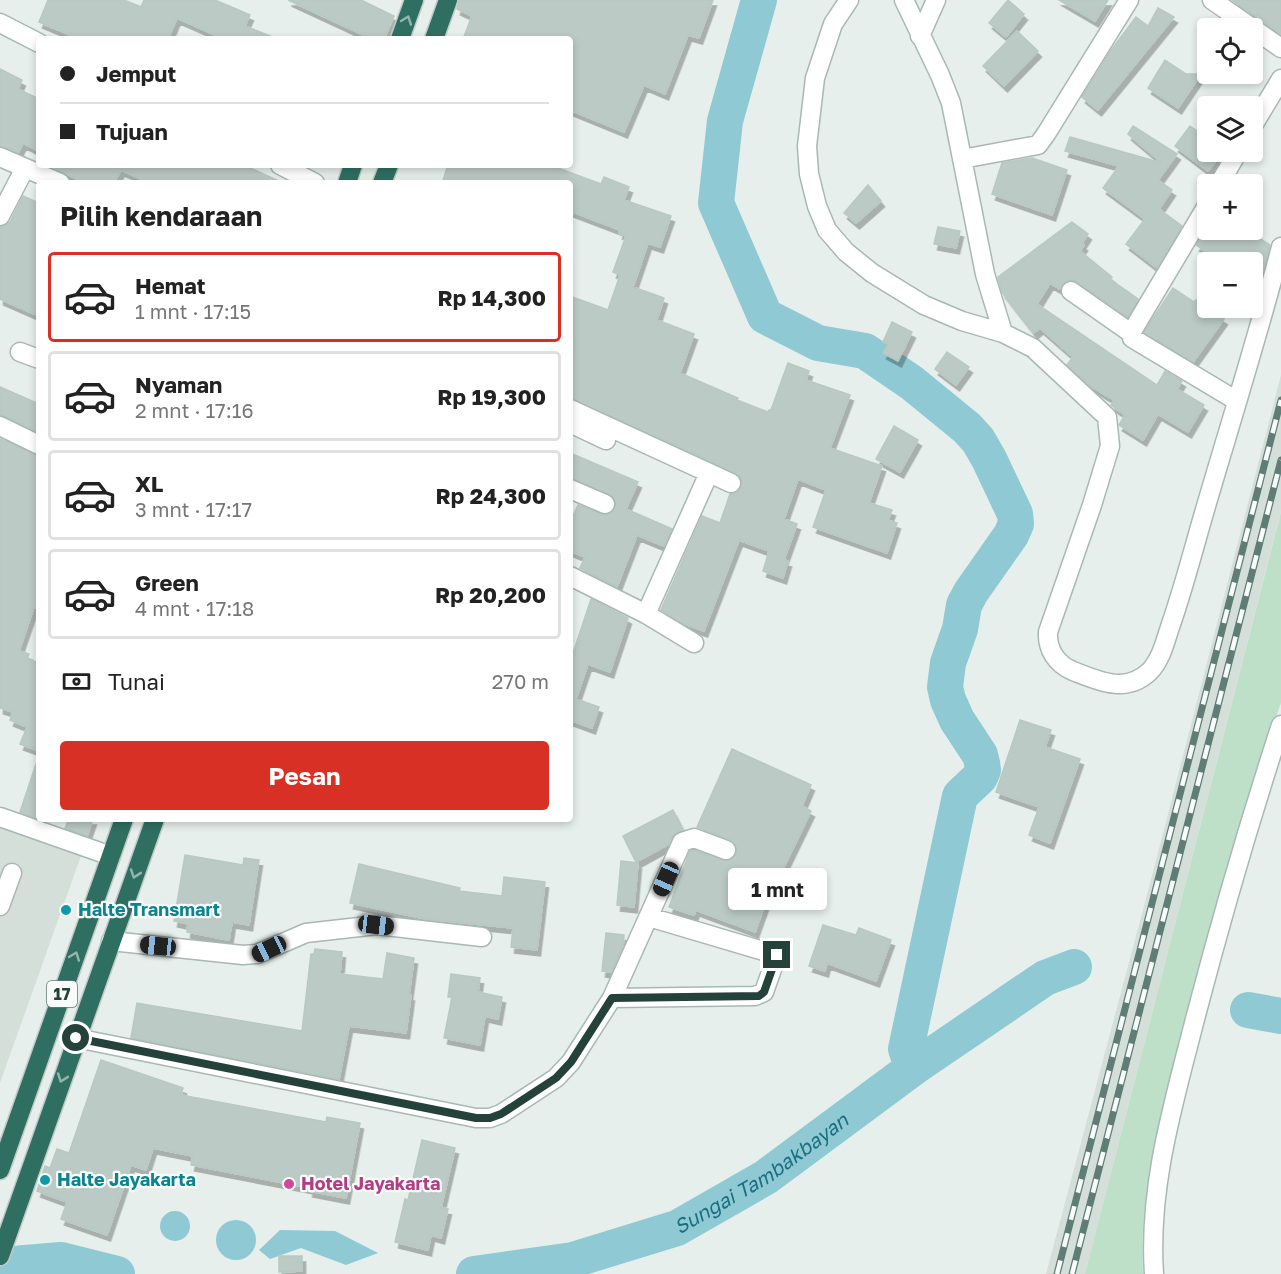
<!DOCTYPE html>
<html lang="id">
<meta charset="utf-8">
<style>
:root{--surface:#fff;--page:#f6f6f6;--text:#222;--muted:#767676;--line:#e0e0e0;--accent:#d93025}
body{margin:0;font-family:"Golos Text",sans-serif;background:var(--page);color:var(--text);height:100vh;display:flex;flex-direction:column;font-size:22px;white-space:nowrap}
*{box-sizing:border-box;margin:0}
p{font-size:20px;color:var(--muted)}
.icon{flex:none;width:33px;height:33px;fill:none;stroke:currentColor;stroke-width:2;stroke-linecap:round;stroke-linejoin:round}
.map{position:relative;flex:1;overflow:hidden}
.drawer{position:absolute;left:36px;top:180px;width:537px;height:642px;display:flex;flex-direction:column;background:var(--surface);border-radius:6px;box-shadow:0 3px 9px #0003}
.drawer>*{flex:none}
.guide{position:absolute;left:36px;top:36px;width:537px;height:132px;border-radius:6px;box-shadow:0 3px 9px #0003;display:grid;align-content:center;height:132px;padding:0 24px;background:var(--surface)}
.controls{position:absolute;left:1197px;top:18px;display:grid;gap:12px}
.controls a{display:grid;place-items:center;width:66px;height:66px;border-radius:6px;background:var(--surface);box-shadow:0 3px 9px #0003;font-size:30px}
.end{position:absolute;width:27px;height:27px;margin:-14px;border:8px solid #24423a;background:#fff;box-shadow:0 0 0 3px #fff}
.from{border-radius:50%}
.bubble{position:absolute;height:42px;border-radius:6px;background:var(--surface);box-shadow:0 3px 9px #0003;font-size:20px;font-weight:700;line-height:42px;text-align:center}
.car{position:absolute;width:18px;height:36px;margin:-18px -9px;border-radius:8px;box-shadow:0 0 4px 2px #0007;background:linear-gradient(#222 24%,#8ab4d8 0 40%,#222 0 76%,#8ab4d8 0 86%,#222 0)}
.guide b{display:flex;align-items:center;gap:21px;height:57px;font-size:22px}
.guide b+b{border-top:2px solid var(--line)}
.guide i{width:15px;height:15px;background:var(--text)}
ul{padding:0;list-style:none}
li{display:flex;align-items:center;gap:18px;height:90px;margin:0 12px 9px;padding:0 12px;border:3px solid var(--line);border-radius:6px}
li div{flex:1}
li b{display:block;font-size:22px}
li em{font-style:normal;font-weight:700}
li.selected{border-color:var(--accent)}
li>.icon{width:54px;height:54px;stroke-width:1.5}
h2{padding:0 24px;font-size:27px;line-height:72px}
.pay{display:flex;align-items:center;gap:15px;height:66px;padding:0 24px;font-size:22px}
.pay p{margin-inline-start:auto}
.action{display:flex;gap:12px;margin-top:auto;padding:12px 24px}
.action a{flex:1;height:69px;border-radius:6px;background:var(--accent);color:#fff;font-size:24px;font-weight:700;line-height:69px;text-align:center}
.map>svg:first-child{display:block}
.built{fill:#d4dfda}
.green{fill:#bfe0c8}
.water{fill:#8ec9d4}
.lines{fill:none;stroke-linecap:round;stroke-linejoin:round}
.river{stroke:#8ec9d4;stroke-width:36}
.building{fill:#bbcac4;stroke:#b8c9c2;stroke-width:1.5;filter:url(#shadow)}
.minor-casing{stroke:#a8b8b2;stroke-width:21}
.highway-casing{stroke:#c2cac8;stroke-width:21}
.minor{stroke:#fff;stroke-width:18}
.highway{stroke:#2f6f62;stroke-width:18}
.rail-casing{stroke:#5f7d75;stroke-width:7}
.rail{stroke:#f7fbf9;stroke-width:4.5;stroke-dasharray:14;stroke-linecap:butt}
.oneway{stroke:#93b5ae}
.route{stroke:#24423a;stroke-width:8}
.culture-dot{fill:#0f9aa8;stroke:#f7fbf9;stroke-width:2}
.hotel-dot{fill:#d1479c;stroke:#f7fbf9;stroke-width:2}
.labels{text-anchor:middle;stroke-width:4.5;stroke-linejoin:round;paint-order:stroke}
.shield{fill:#f7fbf9;stroke:#637a73;stroke-width:1.5}
.shield-label{font-size:16px;font-weight:bold;fill:#24423a}
.culture-label{font-size:18px;font-weight:bold;fill:#0d838f;stroke:#f7fbf9;text-anchor:start}
.hotel-label{font-size:18px;font-weight:bold;fill:#b23c85;stroke:#f7fbf9;text-anchor:start}
.water-label{font-size:20px;font-style:italic;fill:#1c6f80;stroke:#f7fbf9}
</style>
<div class="map">
<svg width="1281" height="1274" viewBox="0 0 1281 1274">
<defs>
<filter id="shadow"><feDropShadow dx="3.5" dy="6" stdDeviation="0" flood-color="#0004"/></filter>
</defs>
<rect width="100%" height="100%" fill="#e6efeb"/>
<!-- built -->
<path class="built" d="M1281,375V511L1085,1274H1046L1152,876Z
M0,823L82,853L0,1083Z"/>
<!-- green -->
<path class="green" d="M1281,512V703L1267,743C1243,826 1219,910 1195,993C1169,1084 1138,1178 1143,1274H1085Z"/>
<!-- water -->
<path class="water" d="M160 1226a15 15 0 1 1 30 0a15 15 0 1 1-30 0Z
M216 1240a20 20 0 1 1 40 0a20 20 0 1 1-40 0Z
M280,1230L335,1231L378,1253L346,1265L301,1248L270,1259L259,1250Z"/>
<g class="lines">
<!-- river -->
<g class="river">
<path d="M759,0L725,121L716,203L765,316L818,343L865,351L912,383L967,428L978,440L989,459L1015,514L1016,524L1011,535L971,592L964,605L960,629L948,663L945,687L948,700L957,720L980,755L982,763L983,770L980,777L960,796L906,1049L913,1068"/>
<path d="M1248,1010L1281,1016"/>
<path d="M0,1265L61,1260L117,1274"/>
<path id="s1" d="M474,1274L573,1260L677,1228L766,1177L913,1068L1045,978L1074,967"/>
</g>
</g>
<!-- building -->
<path class="building" d="M48,0H124L141,7L144,0H215L250,15L245,26L275,38L224,39L177,18L168,39H80L39,22Z
M288,0H361L394,16L384,39H372Z
M459,0H713L699,38L688,35L665,94L644,85L624,132L570,110V39H463L472,16L457,9Z
M1008,0L1024,14L1006,37L989,23Z
M1059,0H1108L1095,21Z
M1232,0H1281V34L1278,32Z
M1158,8L1174,17L1098,110L1082,97L1112,49L1136,17L1148,26Z
M1017,31L1038,51L1004,86L983,66Z
M1165,60L1186,74H1201L1178,108L1148,88Z
M0,69L22,80L18,89L39,99V151L23,143L18,153L0,146Z
M1133,126L1177,154L1158,180L1172,190L1159,209L1182,226L1157,268L1126,244L1145,219L1103,188L1119,166L1065,151L1070,137L1162,163L1128,134Z
M1190,126L1208,139V152H1223L1208,171L1175,146Z
M1032,158L1067,170L1052,215L992,194L1002,163Z
M48,165H244L283,183H150L121,170L114,183H85Z
M448,165H550L601,184L604,177L629,187L624,200L671,216L660,247L648,243L633,287L664,298L657,320L694,334L680,373L738,398L737,400L768,412L769,410H771L788,363L809,371L806,380L850,395L830,448L882,466L869,503L892,510L888,520L897,523L887,553L813,527L826,490L798,479L784,519L797,524L784,560L788,561L783,578L763,571L769,551L739,540L704,631L685,624L661,610L702,516L720,523L730,494L738,492L742,483L740,477L736,473L570,398V296L608,310L620,275L613,272L626,236L619,233L620,230L570,211V183H442Z
M868,185L881,201L856,223L844,213Z
M23,196L39,203V316L0,299V227L10,222Z
M1072,222L1088,234L1082,243L1084,245L1080,251L1112,277L1110,279L1138,299L1128,317L1077,282L1071,280L1066,281L1060,289L1050,283L1037,304L1157,385L1165,371L1182,381L1177,389L1204,405L1188,432L1158,414L1143,440L1119,425L1125,415L1111,405L1114,400L1089,385L1067,365L1073,357L1040,328L1034,333L1002,292L998,277Z
M938,227L960,231L956,248L934,244Z
M1206,230H1247L1270,245L1263,272L1252,286V262H1222L1196,245Z
M1173,288L1194,302L1196,300L1224,319L1193,362L1144,332Z
M892,322L912,332L898,361L883,353L888,344L883,342Z
M947,352L969,367L956,385L935,369Z
M0,387L39,404V432L0,415Z
M894,426L918,440L900,472L876,459Z
M0,439L39,456V609L34,607L19,651L29,654L27,659L39,663V751L20,744L27,727L10,720L13,712L0,708Z
M570,453L638,482L626,509L672,529L664,546L637,535L617,587L580,568L585,557L570,551V523L578,505L606,515L612,513L616,503L614,498L609,494L570,478Z
M591,599L628,618L610,672L588,664L576,699L599,707L592,728L570,720V662Z
M1020,720L1051,730L1045,747L1080,759L1050,843L1029,835L1039,807L996,792Z
M732,749L811,785L802,806L811,811L781,873L777,871L755,932L696,910L694,915L669,907L690,851L694,850L727,861L736,854L737,848L730,840L697,827Z
M36,764L39,765V819L20,812Z
M673,810L683,830L674,834L669,844L636,862L623,836Z
M69,819H93L87,836L65,828Z
M185,855L243,865L244,858L259,860L249,925L232,922L229,940L187,932L188,924L174,921Z
M621,861L638,863L634,907L617,905Z
M359,864L460,888L459,891L502,896L504,877L545,882L537,950L511,947L513,928L426,919L350,903Z
M823,925L856,935L859,928L891,940L876,981L827,963L825,971L809,966Z
M606,933L624,935L623,947L611,972L602,971Z
M315,949L342,952L340,974L383,979L387,953L414,958L409,995H411L406,1033L349,1026L339,1079L131,1038L137,1003L302,1031L311,954H314Z
M451,974L480,978L478,992L502,997L498,1019L485,1016L480,1045L444,1038L452,997H448Z
M101,1060L183,1088L181,1095L326,1122L327,1117L360,1123L346,1198L309,1191L310,1188L191,1165L193,1156L153,1148L146,1170L131,1165L107,1235L61,1219L67,1202L37,1191L45,1166L50,1168L57,1149L69,1153Z
M422,1140L455,1148L441,1208L448,1209L441,1238L431,1235L428,1250L395,1242L405,1199L408,1200Z
M279,1256H302V1271L279,1272Z"/>
<g class="lines">
<defs>
<path id="minor" d="M849,0L833,24L815,78L807,146L809,174L817,206L827,230L846,252L872,273L924,305L962,321L1003,333L1033,348L1107,417L1110,446L1092,505L1048,632C1047,649 1056,664 1073,671C1099,681 1125,694 1149,672C1161,660 1165,642 1170,627C1183,590 1193,551 1204,513C1230,424 1258,336 1281,247
M904,0L940,75L951,103L985,274L1003,333
M1212,0L1281,48
M0,23L39,43
M920,36L936,0
M1252,127L1281,79
M0,157L60,183
M962,159L1038,145L1046,134L1129,0
M280,165L315,183
M1219,184L1238,152
M0,216L25,168
M1071,291L1131,333L1132,338L1237,401
M1131,333L1208,204
M20,352L39,359
M570,409L731,483
M570,423L606,440
M0,426L39,445
M570,489L605,504
M570,576L646,614L694,643
M646,614L709,473
M0,817L111,856
M0,906L12,873
M111,941L243,955L257,954L306,933L377,925L482,937
M612,998L755,996L764,992L777,955L649,917
M76,1038L476,1118H490L501,1114L556,1078L571,1062L612,998L682,842L694,838L726,850
M1154,1274C1148,1188 1173,1105 1194,1023C1220,923 1249,823 1281,725"/>
<path id="highway" d="M400,39L414,0
M434,39L448,0
M347,183L353,165
M382,183L389,165
M0,1170L124,819
M0,1256L155,819"/>
</defs>
<!-- minor casing -->
<use href="#minor" class="minor-casing"/>
<!-- highway casing -->
<use href="#highway" class="highway-casing"/>
<!-- minor -->
<use href="#minor" class="minor"/>
<!-- highway -->
<use href="#highway" class="highway"/>
<defs>
<path id="rail" d="M1057,1274L1281,400
M1072,1274L1281,460"/>
</defs>
<!-- rail casing -->
<use href="#rail" class="rail-casing"/>
<!-- rail -->
<use href="#rail" class="rail"/>
</g>
<!-- one-way arrows -->
<defs><path id="oneway-chevron" d="M-2-3.5L2.5 0L-2 3.5" fill="none" stroke-width="1.6" stroke-linecap="round" stroke-linejoin="round" transform="scale(1.5)"/></defs>
<g class="oneway">
<use href="#oneway-chevron" transform="translate(407 20) rotate(-70)"/>
<use href="#oneway-chevron" transform="translate(135 874) rotate(109)"/>
<use href="#oneway-chevron" transform="translate(75 956) rotate(-70)"/>
<use href="#oneway-chevron" transform="translate(62 1078) rotate(109)"/>
</g>
<g class="lines">
<!-- route -->
<path class="route" d="M76,1038L476,1118H490L501,1114L556,1078L571,1062L612,998L759,996L764,992L777,955"/>
</g>
<!-- markers -->
<g class="culture-dot">
<circle cx="66" cy="910" r="6"/>
<circle cx="45" cy="1180" r="6"/>
</g>
<circle class="hotel-dot" cx="289" cy="1184" r="6"/>
<g class="labels">
<!-- shield labels -->
<rect class="shield" x="47" y="981" width="30" height="26" rx="4.5"/>
<g class="shield-label">
<text x="62" y="1000">17</text>
</g>
<!-- culture labels -->
<g class="culture-label">
<text x="78" y="916">Halte Transmart</text>
<text x="57" y="1186">Halte Jayakarta</text>
</g>
<!-- hotel labels -->
<g class="hotel-label">
<text x="301" y="1190">Hotel Jayakarta</text>
</g>
<!-- water labels -->
<g class="water-label">
<text dy="7" stroke="none"><textPath href="#s1" startOffset="309">Sungai Tambakbayan</textPath></text>
</g>
</g>
</svg>
<div class="controls">
<a><svg class="icon" aria-label="locate" viewBox="0 0 24 24"><circle cx="12" cy="12" r="6"/><path d="M12 2v4M12 18v4M2 12h4M18 12h4"/></svg></a>
<a><svg class="icon" aria-label="layers" viewBox="0 0 24 24"><path d="M12 4l9 5-9 5-9-5zM3 14l9 5 9-5"/></svg></a>
<a>+</a>
<a>−</a>
</div>
<i class="end from" style="left:76px;top:1038px"></i>
<i class="end" style="left:777px;top:955px"></i>
<div class="bubble" style="left:728px;top:868px;width:99px">1 mnt</div>
<i class="car" style="left:666px;top:879px;rotate:204deg"></i>
<i class="car" style="left:376px;top:925px;rotate:97deg"></i>
<i class="car" style="left:158px;top:946px;rotate:276deg"></i>
<i class="car" style="left:269px;top:949px;rotate:245deg"></i>
<div class="guide">
<b><i class="from"></i>Jemput</b>
<b><i></i>Tujuan</b>
</div>
<section class="drawer">
<h2>Pilih kendaraan</h2>
<ul>
<li class="selected"><svg class="icon" aria-label="car" viewBox="0 0 24 24"><path d="M5 17H2v-5l4-1 3-4h7l3 4 3 1v5h-3M9 17h6M6 11h13"/><circle cx="7" cy="17" r="2"/><circle cx="17" cy="17" r="2"/></svg><div><b>Hemat</b><p>1 mnt · 17:15</p></div><em>Rp 14,300</em></li>
<li><svg class="icon" aria-label="car" viewBox="0 0 24 24"><path d="M5 17H2v-5l4-1 3-4h7l3 4 3 1v5h-3M9 17h6M6 11h13"/><circle cx="7" cy="17" r="2"/><circle cx="17" cy="17" r="2"/></svg><div><b>Nyaman</b><p>2 mnt · 17:16</p></div><em>Rp 19,300</em></li>
<li><svg class="icon" aria-label="car" viewBox="0 0 24 24"><path d="M5 17H2v-5l4-1 3-4h7l3 4 3 1v5h-3M9 17h6M6 11h13"/><circle cx="7" cy="17" r="2"/><circle cx="17" cy="17" r="2"/></svg><div><b>XL</b><p>3 mnt · 17:17</p></div><em>Rp 24,300</em></li>
<li><svg class="icon" aria-label="car" viewBox="0 0 24 24"><path d="M5 17H2v-5l4-1 3-4h7l3 4 3 1v5h-3M9 17h6M6 11h13"/><circle cx="7" cy="17" r="2"/><circle cx="17" cy="17" r="2"/></svg><div><b>Green</b><p>4 mnt · 17:18</p></div><em>Rp 20,200</em></li>
</ul>
<div class="pay"><svg class="icon" aria-label="cash" viewBox="0 0 24 24"><path d="M3 7h18v10H3z"/><circle cx="12" cy="12" r="2"/></svg>Tunai<p>270 m</p></div>
<div class="action"><a>Pesan</a></div>
</section>
</div>
